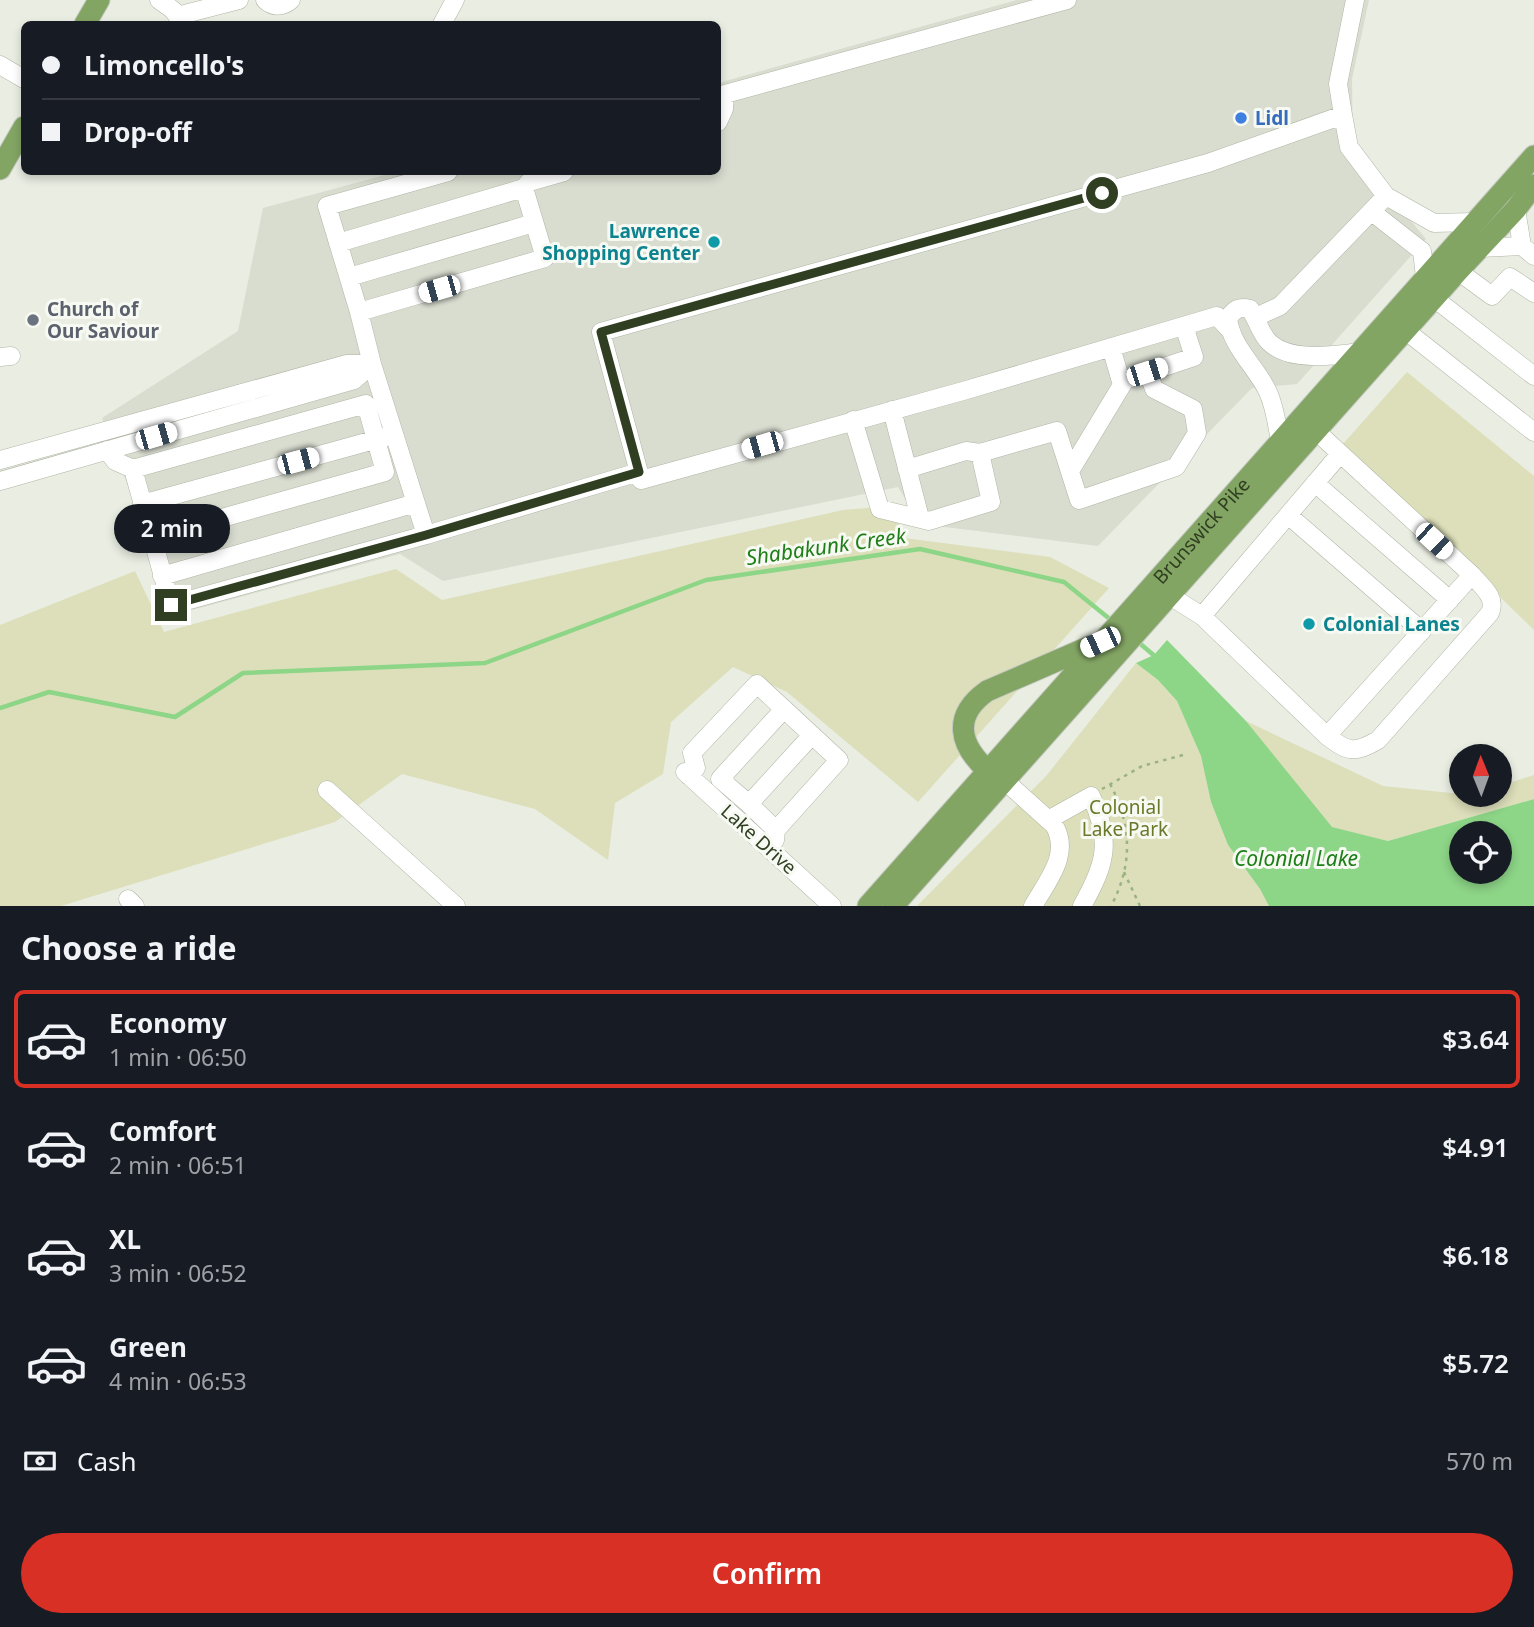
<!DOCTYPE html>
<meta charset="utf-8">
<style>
:root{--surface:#171b24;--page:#20242c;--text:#f1f3f6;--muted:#9ea1a6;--line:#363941;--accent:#d93025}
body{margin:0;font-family:"Noto Sans",sans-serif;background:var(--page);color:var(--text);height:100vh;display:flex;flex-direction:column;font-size:26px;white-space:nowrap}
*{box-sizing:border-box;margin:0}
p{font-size:23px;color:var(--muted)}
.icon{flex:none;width:38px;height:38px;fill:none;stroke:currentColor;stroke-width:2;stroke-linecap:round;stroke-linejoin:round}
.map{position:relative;height:906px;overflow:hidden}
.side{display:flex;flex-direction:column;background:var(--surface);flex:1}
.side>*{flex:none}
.top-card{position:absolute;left:21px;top:21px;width:700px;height:154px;border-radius:10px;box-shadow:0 4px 10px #0003;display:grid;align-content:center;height:154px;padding:0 21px;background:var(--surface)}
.needle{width:46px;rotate:359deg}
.controls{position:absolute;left:1449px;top:744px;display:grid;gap:14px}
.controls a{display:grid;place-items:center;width:63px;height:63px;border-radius:50%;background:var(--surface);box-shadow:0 4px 10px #0003;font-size:35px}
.end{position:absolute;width:32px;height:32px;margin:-16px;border:9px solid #303f21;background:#fff;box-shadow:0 0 0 4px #fff}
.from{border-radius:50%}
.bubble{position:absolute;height:49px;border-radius:24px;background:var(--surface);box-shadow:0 4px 10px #0003;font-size:23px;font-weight:600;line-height:49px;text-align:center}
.car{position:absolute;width:21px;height:42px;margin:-21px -10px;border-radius:9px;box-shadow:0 0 5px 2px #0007;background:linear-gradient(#fff 24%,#345 0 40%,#fff 0 76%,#345 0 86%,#fff 0)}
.top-card b{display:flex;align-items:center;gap:24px;height:66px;font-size:26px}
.top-card b+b{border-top:2px solid var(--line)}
.top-card i{width:18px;height:18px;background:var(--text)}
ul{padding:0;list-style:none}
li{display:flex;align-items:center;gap:21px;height:98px;margin:0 14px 10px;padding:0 7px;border:4px solid transparent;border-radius:10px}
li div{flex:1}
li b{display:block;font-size:26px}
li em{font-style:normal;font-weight:600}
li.selected{border-color:var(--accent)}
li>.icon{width:63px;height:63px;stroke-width:1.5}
h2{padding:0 21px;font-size:32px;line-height:84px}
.pay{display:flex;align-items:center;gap:18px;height:77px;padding:0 21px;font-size:26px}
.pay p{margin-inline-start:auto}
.cta{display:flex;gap:14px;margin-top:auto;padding:14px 21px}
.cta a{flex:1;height:80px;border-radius:42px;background:var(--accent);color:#fff;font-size:28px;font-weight:600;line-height:80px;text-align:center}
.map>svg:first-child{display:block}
.built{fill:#d9ddd0}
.green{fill:#dddfba}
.water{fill:#8dd587;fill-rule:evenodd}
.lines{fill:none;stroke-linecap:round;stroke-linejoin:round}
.stream{stroke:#8dd587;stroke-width:4.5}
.minor-casing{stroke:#aeb5a4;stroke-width:19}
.major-casing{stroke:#c5c9c1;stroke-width:23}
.path{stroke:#9bb281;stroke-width:2.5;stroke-dasharray:3.5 5;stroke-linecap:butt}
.minor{stroke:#fff;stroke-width:18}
.major{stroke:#83a564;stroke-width:21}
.route{stroke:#303f21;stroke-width:9}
.shop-dot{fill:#3f7fe0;stroke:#f7f9f3;stroke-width:2.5}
.culture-dot{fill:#0f9aa8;stroke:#f7f9f3;stroke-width:2.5}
.worship-dot{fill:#6b7280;stroke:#f7f9f3;stroke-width:2.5}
.labels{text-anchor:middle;stroke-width:6;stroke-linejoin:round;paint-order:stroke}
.shop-label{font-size:19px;font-weight:bold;fill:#366cbe;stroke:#f7f9f3;text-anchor:start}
.culture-label{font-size:19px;font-weight:bold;fill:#0d838f;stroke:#f7f9f3;text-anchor:end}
.worship-label{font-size:19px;font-weight:bold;fill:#5b616d;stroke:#f7f9f3;text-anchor:start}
.street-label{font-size:19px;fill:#303f21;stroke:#f7f9f3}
.park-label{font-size:19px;fill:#6b7829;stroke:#f7f9f3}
.water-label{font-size:21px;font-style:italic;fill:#1e7e18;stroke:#f7f9f3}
</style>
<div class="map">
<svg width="1534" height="906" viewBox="0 0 1534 906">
<rect width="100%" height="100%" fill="#e9ede2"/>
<!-- built -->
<path class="built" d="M1017,0H1369L1352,79L1353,151L1426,239L1297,384L1252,388L1098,546L920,524L898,487L443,581L400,554L177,614L102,418L238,331L263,208L396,172H718V83Z"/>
<!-- green -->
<path class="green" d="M1407,372L1534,476V630L1343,444Z
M892,506L904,538L1050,557L1109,588L918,802L787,692L733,667L671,722L663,774L615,803L608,860L535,809L402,774L335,822L61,906H0V625L135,571L164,632L396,569L442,600L843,510Z
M1136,663L1158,680L1177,701L1201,755L1211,802L1228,845L1260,889L1269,906H917L1047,775Z
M1246,721L1383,786L1471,795L1500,794V786L1534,775V799L1388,841L1331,827Z"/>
<!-- water -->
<path class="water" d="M1167,640L1246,721L1332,827L1388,841L1534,799V906H1269L1260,889L1228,845L1211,802L1201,756L1177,701L1158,680L1136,663L1154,655ZM1461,833H1500V872H1461Z"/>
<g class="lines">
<!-- stream -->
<path class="stream" d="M1137,641L1157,658
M0,708L49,692L175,717L243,673L485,663L706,580L920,549L1064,582L1111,620"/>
<defs>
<path id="minor" d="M159,0L173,10L183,24
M265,0C273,8 283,7 291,0
M177,16L239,0
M442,24L455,0
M0,65L24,79
M718,96L1067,0
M1343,115L1338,84L1355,0
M718,122L724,109L725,94
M448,172L327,206L359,312L372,364L426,535L639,472
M1386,196L1434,223L1473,222
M1516,209L1522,246L1534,256
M1372,212L1422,251L1425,277
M338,243L524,188L529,182L564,172
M1480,248L1522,246
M1458,271L1492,296L1510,277L1534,293
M349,277L534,223
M1434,298L1534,376
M359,312L545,258L524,188
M1405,330L1534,432
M1231,331L1217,316L963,391L641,480L601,332L1208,163L1343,115L1349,147L1386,196L1280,306L1256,317
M1111,347L1122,385
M0,357L11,356
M892,410L920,518
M853,420L880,509L929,521L991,502L980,453L1057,431L1079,500L1176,467L1197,433L1193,409L1154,389L1148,372
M1280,441C1277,425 1275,407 1268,392C1256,366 1231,347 1228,318C1235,309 1239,306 1250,309C1257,319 1260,333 1269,342C1289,362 1334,356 1359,352
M107,450L115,461L133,469L171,605L426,535
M0,460L347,364H372
M133,469L366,404L385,472L151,538
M907,469L966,451L980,453
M1070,471L1125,380L1194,357L1184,326
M0,481L354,380L372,364
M1315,483L1450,600
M142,504L385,437
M1288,515L1422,631
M162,576L416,503
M1170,596L1202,616L1327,736L1472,575L1316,431
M1202,616L1340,454
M784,709L720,779L749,804L812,735
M1327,736C1348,752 1354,754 1378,740L1490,613C1497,597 1482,587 1472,575
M685,772L832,906
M995,775L1005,781L1054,825C1071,854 1048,880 1033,906
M689,776L696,768L692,753L757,684L839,760L776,830L775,840L768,847
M327,790L456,906
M749,804L776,830
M1048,820L1091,796C1112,841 1106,864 1082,906
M128,899L135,906"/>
<g id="major">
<path d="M85,24L99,0"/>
<path d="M0,169L24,127"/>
<path d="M988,771C959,745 952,716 987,691L1091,646"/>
<path id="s1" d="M868,906L1534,156"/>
<path d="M893,906L1458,271L1516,209L1534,185"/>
</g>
</defs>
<!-- minor casing -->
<use href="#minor" class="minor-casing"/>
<!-- major casing -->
<use href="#major" class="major-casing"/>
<!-- path -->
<path class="path" d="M1110,784C1132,825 1133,865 1111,906
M1102,789L1142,766L1183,755
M1124,872L1140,906"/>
<!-- minor -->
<use href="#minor" class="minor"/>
<!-- major -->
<use href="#major" class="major"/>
</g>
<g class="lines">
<!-- route -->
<path class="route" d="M171,605L426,535L639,472L601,332L1102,193"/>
</g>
<!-- markers -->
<circle class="shop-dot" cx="1241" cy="118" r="7"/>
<g class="culture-dot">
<circle cx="714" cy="242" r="7"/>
<circle cx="1309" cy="624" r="7"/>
</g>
<circle class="worship-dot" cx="33" cy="320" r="7"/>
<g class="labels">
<!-- shop labels -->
<g class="shop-label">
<text x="1255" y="125">Lidl</text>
</g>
<!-- culture labels -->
<g class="culture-label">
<text x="700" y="238">Lawrence<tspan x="700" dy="22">Shopping Center</tspan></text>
<text x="1323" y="631" text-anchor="start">Colonial Lanes</text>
</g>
<!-- worship labels -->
<g class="worship-label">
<text x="47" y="316">Church of<tspan x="47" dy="22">Our Saviour</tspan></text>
</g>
<!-- street labels -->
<g class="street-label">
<text dy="7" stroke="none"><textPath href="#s1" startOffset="502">Brunswick Pike</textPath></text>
<text transform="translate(759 839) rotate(42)" y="7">Lake Drive</text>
</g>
<!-- park labels -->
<g class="park-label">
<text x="1125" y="814">Colonial<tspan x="1125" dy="22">Lake Park</tspan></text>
</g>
<!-- water labels -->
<g class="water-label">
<text transform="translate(826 547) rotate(-8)" y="7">Shabakunk Creek</text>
<text x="1296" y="866">Colonial Lake</text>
</g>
</g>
</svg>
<div class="controls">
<a><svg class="needle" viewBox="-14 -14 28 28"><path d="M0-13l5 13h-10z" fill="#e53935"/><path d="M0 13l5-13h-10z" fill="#9ea1a6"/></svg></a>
<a><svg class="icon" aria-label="locate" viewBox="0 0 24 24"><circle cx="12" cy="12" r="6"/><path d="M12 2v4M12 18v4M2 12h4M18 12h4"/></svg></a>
</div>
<i class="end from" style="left:1102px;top:193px"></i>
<i class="end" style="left:171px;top:605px"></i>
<div class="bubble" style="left:114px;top:504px;width:116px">2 min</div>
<i class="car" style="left:439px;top:289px;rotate:254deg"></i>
<i class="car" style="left:1147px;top:372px;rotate:72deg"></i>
<i class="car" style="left:156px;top:436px;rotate:74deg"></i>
<i class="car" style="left:762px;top:445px;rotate:254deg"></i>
<i class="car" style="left:298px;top:461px;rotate:75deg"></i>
<i class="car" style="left:1434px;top:541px;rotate:133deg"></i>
<i class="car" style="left:1100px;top:642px;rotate:245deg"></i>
<div class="top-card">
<b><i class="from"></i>Limoncello's</b>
<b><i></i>Drop-off</b>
</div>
</div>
<section class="side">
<h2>Choose a ride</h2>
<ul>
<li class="selected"><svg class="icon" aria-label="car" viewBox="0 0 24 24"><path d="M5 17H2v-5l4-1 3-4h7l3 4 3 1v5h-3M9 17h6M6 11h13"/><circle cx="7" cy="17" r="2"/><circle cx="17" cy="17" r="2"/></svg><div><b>Economy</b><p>1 min · 06:50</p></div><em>$3.64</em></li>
<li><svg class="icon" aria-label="car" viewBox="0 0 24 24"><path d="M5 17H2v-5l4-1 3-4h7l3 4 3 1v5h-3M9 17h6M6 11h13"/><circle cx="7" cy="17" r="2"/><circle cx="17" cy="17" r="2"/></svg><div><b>Comfort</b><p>2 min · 06:51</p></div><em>$4.91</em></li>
<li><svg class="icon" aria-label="car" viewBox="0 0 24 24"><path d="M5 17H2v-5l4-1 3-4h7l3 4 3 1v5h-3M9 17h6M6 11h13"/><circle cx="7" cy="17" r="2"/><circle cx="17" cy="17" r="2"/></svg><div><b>XL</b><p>3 min · 06:52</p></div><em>$6.18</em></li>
<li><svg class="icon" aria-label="car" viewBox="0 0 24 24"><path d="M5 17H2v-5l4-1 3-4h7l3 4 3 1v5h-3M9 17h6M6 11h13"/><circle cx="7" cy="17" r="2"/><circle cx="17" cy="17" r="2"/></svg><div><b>Green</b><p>4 min · 06:53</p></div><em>$5.72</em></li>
</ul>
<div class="pay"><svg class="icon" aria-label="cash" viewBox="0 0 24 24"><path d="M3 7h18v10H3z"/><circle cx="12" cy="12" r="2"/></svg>Cash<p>570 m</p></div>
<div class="cta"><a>Confirm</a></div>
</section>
